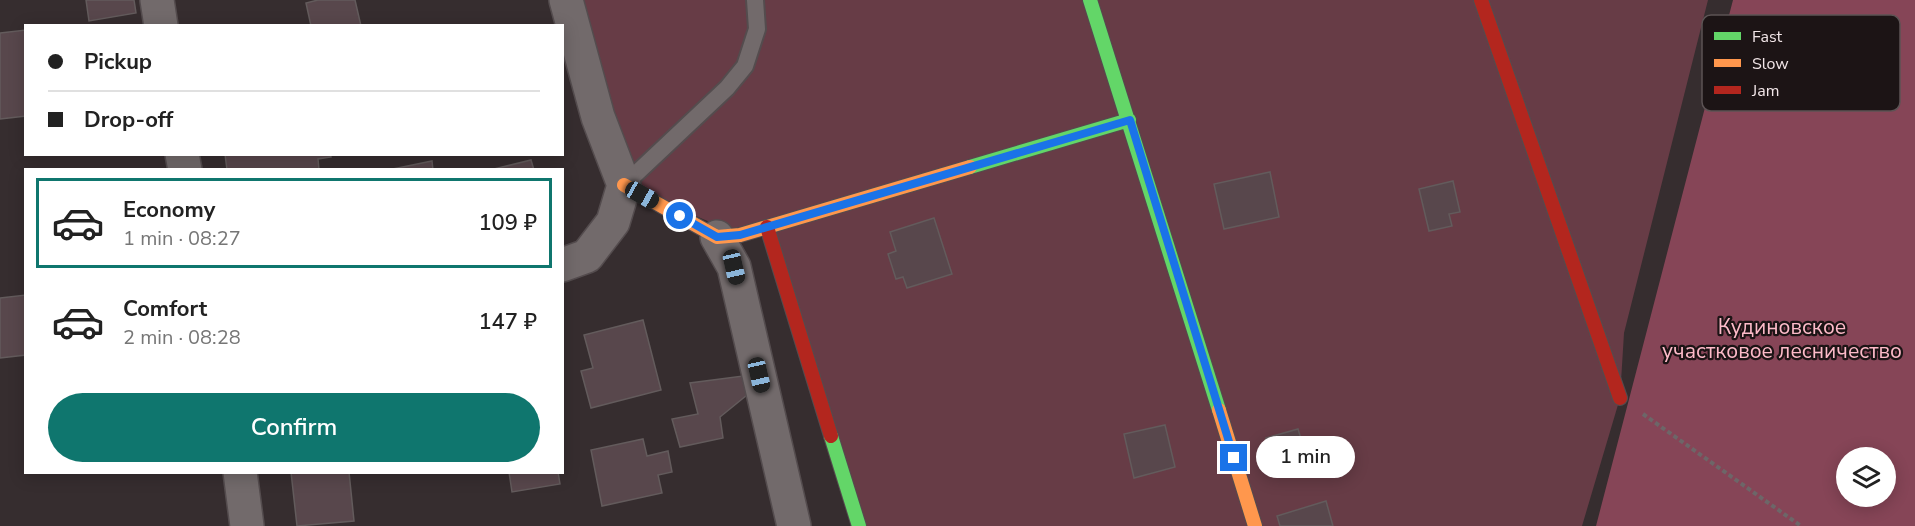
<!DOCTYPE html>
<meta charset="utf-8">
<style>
:root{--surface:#fff;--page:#f2f2f2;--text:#222;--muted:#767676;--line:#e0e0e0;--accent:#0f766e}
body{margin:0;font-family:"Nunito Sans",sans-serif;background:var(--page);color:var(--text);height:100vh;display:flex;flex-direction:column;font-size:22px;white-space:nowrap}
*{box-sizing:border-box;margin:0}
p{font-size:20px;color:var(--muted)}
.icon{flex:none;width:33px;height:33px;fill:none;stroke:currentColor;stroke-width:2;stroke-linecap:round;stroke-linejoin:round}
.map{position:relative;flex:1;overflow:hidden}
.details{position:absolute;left:24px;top:168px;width:540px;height:306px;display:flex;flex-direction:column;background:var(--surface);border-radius:0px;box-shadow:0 3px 15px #0003}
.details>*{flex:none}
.banner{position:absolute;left:24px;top:24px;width:540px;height:132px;border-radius:0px;box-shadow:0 3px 15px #0003;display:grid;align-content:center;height:132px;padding:0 24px;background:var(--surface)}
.buttons{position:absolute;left:1836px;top:447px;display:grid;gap:12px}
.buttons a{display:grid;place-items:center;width:60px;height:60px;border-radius:50%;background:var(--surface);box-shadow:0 3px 15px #0003;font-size:30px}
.end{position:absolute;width:27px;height:27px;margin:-14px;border:8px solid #1a73e8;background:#fff;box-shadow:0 0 0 3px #fff}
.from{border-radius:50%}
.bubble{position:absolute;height:42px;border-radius:21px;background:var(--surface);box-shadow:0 3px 15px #0003;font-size:20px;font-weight:600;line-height:42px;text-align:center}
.car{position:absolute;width:18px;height:36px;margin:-18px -9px;border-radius:8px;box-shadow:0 0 4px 2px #0007;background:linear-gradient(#222 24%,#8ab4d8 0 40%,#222 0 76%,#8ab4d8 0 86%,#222 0)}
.banner b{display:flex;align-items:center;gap:21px;height:57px;font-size:22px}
.banner b+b{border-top:2px solid var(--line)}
.banner i{width:15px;height:15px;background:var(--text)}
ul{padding:10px 0 0;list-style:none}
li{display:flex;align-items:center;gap:18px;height:90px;margin:0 12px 9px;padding:0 12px;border:3px solid transparent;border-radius:0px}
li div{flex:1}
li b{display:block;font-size:22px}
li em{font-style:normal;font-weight:600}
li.selected{border-color:var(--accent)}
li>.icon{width:54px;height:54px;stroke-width:1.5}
.cta{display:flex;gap:12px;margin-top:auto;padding:12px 24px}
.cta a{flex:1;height:69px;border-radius:36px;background:var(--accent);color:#fff;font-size:24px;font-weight:600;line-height:69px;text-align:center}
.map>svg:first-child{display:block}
.green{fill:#673c46}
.forest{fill:#864557;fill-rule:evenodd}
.building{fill:#58474c;stroke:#635b5c;stroke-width:1.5}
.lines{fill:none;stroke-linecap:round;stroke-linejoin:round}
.lane-casing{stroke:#544c4e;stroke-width:20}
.street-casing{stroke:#544c4e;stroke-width:36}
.fast-casing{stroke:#544c4e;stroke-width:16}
.slow-casing{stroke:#544c4e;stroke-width:16}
.jam-casing{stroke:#544c4e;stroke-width:16}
.path{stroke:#6d6668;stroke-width:4;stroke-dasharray:4.5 3;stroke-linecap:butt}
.lane{stroke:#726a6b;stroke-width:16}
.street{stroke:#726a6b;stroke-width:33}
.fast{stroke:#63d668;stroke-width:14}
.slow{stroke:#ff974d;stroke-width:14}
.jam{stroke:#b3261e;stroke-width:14}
.route{stroke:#1a73e8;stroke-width:8}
.labels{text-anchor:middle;stroke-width:4.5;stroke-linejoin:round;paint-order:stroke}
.park-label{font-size:21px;fill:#febbc9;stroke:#1c1415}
.key{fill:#1c1415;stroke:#5c5354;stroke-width:1.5}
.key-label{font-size:16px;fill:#f2e6e8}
</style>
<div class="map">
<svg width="1915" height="526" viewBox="0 0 1915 526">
<rect width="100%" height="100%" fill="#362d2f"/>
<!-- green -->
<path class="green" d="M566,0H1708L1624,333L1620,398L1582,526H859L767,227L740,235L624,185Z"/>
<!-- forest -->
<path class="forest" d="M1733,0H1915V526H1596ZM1846,458H1886V496H1846Z"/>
<!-- building -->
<path class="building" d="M86,0H134L136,13L89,21Z
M318,0H355L361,26H311L306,3Z
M26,30V116L0,119V33Z
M225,154H330L331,157L318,159L319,170H227Z
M531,160L534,170H490Z
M432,161L433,170H388Z
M1270,172L1279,217L1224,229L1214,184Z
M1453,181L1460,212L1449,214L1452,226L1429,231L1419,189Z
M934,218L952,274L907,288L903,277L896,279L888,254L896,251L890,232Z
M26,295V355L0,358V298Z
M643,320L661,390L591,408L581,371L593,368L584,335Z
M743,376L747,395L720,417L723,438L680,447L672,419L698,414L690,383Z
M1165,425L1175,467L1134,478L1124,434Z
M1298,429L1309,465L1277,475L1266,438Z
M643,439L647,456L668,451L672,472L658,475L662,493L602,506L591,450Z
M291,472H349L354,521L297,526Z
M509,472H558L560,484L512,492Z
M1326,501L1333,526H1280L1277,516Z"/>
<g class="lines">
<defs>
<path id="lane" d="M624,185L727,88L745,66L757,29L755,0"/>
<path id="street" d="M157,0L161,26
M182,154L185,170
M717,237L734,267L794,526
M562,265L587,256L613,222L624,185L598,117L566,0
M240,472L247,526"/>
<path id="fast" d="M1090,0L1219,410
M970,167L1129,120
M831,436L859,526"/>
<path id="slow" d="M624,185L717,237L740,235L970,167
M1219,410L1255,526"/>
<path id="jam" d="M1481,0L1620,398
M767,227L831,436"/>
</defs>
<!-- lane casing -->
<use href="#lane" class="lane-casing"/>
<!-- street casing -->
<use href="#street" class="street-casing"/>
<!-- fast casing -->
<use href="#fast" class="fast-casing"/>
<!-- slow casing -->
<use href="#slow" class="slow-casing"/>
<!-- jam casing -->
<use href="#jam" class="jam-casing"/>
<!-- path -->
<path class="path" d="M1643,414L1801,526"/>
<!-- lane -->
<use href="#lane" class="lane"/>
<!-- street -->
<use href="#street" class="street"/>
<!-- fast -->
<use href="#fast" class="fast"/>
<!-- slow -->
<use href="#slow" class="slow"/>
<!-- jam -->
<use href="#jam" class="jam"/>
</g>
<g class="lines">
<!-- route -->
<path class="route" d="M680,216L717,237L740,235L1130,120L1234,458"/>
</g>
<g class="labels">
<!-- park labels -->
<g class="park-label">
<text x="1782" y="334">Кудиновское<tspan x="1782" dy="24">участковое лесничество</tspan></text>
</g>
</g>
<!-- legend -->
<rect x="1702" y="15" width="198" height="96" rx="9" class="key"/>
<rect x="1714" y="32" width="27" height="8" fill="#63d668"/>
<rect x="1714" y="59" width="27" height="8" fill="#ff974d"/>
<rect x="1714" y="86" width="27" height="8" fill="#b3261e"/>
<g class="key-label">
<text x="1752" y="42">Fast</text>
<text x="1752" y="69">Slow</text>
<text x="1752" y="96">Jam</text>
</g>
</svg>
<div class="buttons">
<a><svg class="icon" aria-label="layers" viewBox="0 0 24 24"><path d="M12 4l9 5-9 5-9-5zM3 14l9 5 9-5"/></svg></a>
</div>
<i class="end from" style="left:680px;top:216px"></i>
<i class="end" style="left:1234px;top:458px"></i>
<div class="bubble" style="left:1256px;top:436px;width:99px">1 min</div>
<i class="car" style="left:642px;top:195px;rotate:119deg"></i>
<i class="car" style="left:734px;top:267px;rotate:167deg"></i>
<i class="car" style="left:759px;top:375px;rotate:167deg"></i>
<div class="banner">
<b><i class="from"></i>Pickup</b>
<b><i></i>Drop-off</b>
</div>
<section class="details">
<ul>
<li class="selected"><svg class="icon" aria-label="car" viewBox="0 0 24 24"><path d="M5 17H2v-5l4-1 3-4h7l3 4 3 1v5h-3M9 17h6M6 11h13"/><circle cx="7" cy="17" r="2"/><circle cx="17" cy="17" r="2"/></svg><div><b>Economy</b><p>1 min · 08:27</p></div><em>109 ₽</em></li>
<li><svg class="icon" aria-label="car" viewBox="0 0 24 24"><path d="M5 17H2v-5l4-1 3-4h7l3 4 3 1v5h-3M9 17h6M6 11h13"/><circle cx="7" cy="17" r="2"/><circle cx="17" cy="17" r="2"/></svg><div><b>Comfort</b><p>2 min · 08:28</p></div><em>147 ₽</em></li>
</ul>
<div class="cta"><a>Confirm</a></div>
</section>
</div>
